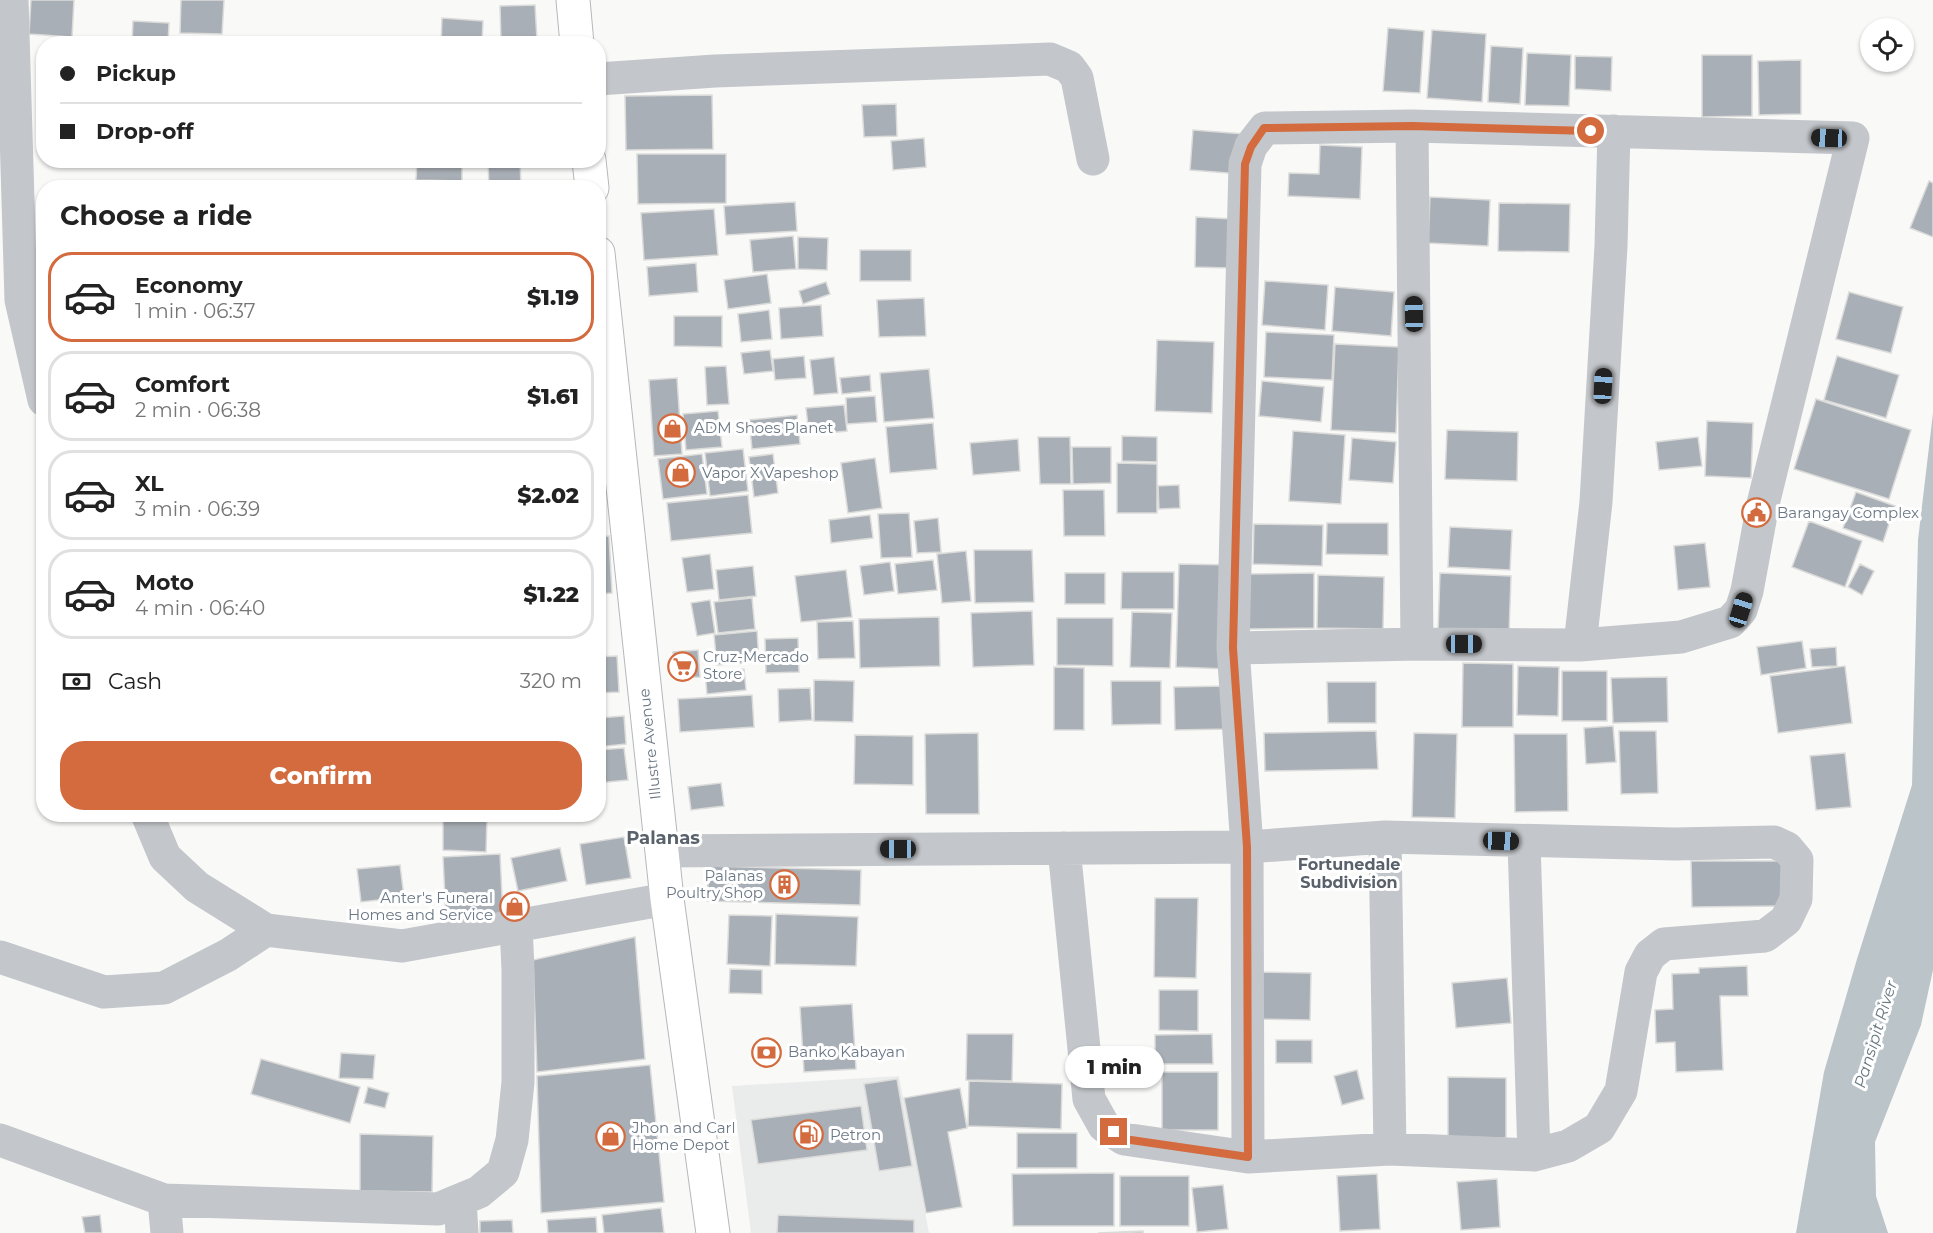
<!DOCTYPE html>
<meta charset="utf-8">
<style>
:root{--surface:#fff;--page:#f6f6f6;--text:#222;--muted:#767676;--line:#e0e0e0;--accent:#d36b3e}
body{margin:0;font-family:Montserrat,sans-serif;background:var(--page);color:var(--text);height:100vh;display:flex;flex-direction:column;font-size:22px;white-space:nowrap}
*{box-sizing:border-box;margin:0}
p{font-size:20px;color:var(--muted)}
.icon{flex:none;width:33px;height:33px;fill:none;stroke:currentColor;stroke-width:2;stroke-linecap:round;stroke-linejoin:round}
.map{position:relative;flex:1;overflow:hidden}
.drawer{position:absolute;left:36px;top:180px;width:570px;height:642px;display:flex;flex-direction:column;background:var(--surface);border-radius:24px;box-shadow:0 2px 4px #0004}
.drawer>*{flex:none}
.top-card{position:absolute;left:36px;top:36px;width:570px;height:132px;border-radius:24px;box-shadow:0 2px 4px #0004;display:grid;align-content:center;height:132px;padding:0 24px;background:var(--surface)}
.buttons{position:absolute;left:1860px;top:18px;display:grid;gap:12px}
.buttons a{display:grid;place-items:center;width:54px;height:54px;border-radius:50%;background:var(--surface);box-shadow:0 2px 4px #0004;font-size:30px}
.end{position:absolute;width:27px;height:27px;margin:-14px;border:8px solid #d36b3e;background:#fff;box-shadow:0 0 0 3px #fff}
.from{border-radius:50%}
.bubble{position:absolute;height:42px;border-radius:21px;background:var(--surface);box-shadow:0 2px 4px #0004;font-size:20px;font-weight:800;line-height:42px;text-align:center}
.car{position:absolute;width:18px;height:36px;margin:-18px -9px;border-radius:8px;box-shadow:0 0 4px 2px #0007;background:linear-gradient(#222 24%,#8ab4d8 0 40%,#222 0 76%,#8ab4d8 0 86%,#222 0)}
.top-card b{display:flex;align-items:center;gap:21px;height:57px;font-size:22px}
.top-card b+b{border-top:2px solid var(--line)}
.top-card i{width:15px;height:15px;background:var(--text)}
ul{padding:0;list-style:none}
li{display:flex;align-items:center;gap:18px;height:90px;margin:0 12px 9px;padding:0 12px;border:3px solid var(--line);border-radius:24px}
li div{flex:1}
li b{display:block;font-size:22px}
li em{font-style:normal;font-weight:800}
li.current{border-color:var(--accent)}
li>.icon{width:54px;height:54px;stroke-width:1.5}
h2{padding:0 24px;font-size:27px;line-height:72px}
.pay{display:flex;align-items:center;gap:15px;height:66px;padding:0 24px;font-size:22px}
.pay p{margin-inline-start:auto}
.primary-button{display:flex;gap:12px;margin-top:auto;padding:12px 24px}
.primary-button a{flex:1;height:69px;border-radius:24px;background:var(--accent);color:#fff;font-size:24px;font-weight:800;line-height:69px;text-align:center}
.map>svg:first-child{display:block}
.built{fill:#eaebeb}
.water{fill:#bbc4c9}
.building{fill:#a9afb6;stroke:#dbdbda;stroke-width:1.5}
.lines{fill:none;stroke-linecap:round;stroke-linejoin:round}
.major-casing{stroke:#b4b8bc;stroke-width:35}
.minor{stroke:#c3c6ca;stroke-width:33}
.major{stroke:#fff;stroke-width:33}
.route{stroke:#d36b3e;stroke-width:8}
.labels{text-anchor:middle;stroke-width:6;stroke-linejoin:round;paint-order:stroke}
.poi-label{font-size:15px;fill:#6b7885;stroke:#fff;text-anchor:start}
.street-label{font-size:15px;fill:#6b7885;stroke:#fff}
.neighbourhood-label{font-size:16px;font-weight:bold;fill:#59626b;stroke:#fff}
.water-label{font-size:16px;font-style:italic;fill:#677780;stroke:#fff}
.quarter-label{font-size:18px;font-weight:bold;fill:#59626b;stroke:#fff}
</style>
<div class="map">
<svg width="1933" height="1233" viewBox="0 0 1933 1233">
<rect width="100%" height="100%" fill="#f9f9f7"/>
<!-- built -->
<path class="built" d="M899,1076L929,1233H751L732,1086Z"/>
<!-- water -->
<path class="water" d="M1933,413V970L1921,1025L1875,1142L1876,1196L1888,1233H1796L1824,1072L1857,959L1912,785L1918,540Z"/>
<!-- building -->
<path class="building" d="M31,0H74L72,37L29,34Z
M181,0H224L222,34L180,33Z
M535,5L537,40L501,41L500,6Z
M442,18L483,21L482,44H441Z
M133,21L169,23L168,44L132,42Z
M1388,28L1424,31L1420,93L1383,91Z
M1432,30L1486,34L1482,102L1427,98Z
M1491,46L1523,48L1520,104L1488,102Z
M1527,53L1571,55L1569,106L1525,105Z
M1702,55H1752V116L1702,117Z
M1575,56L1612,57L1611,91L1575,89Z
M1801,60V114L1759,115L1758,61Z
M712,95L713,149L626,150L625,96Z
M896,104L897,136L864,137L862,105Z
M1193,130L1244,134L1241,174L1190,170Z
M924,138L926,167L893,170L891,141Z
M1320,145L1362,147L1360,199L1288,196L1289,173L1319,174Z
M637,154H726V203L638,204Z
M417,160H462V181L416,180Z
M520,160L521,188H489L488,161Z
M1929,181L1933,183V237L1910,228Z
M1430,197L1490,200L1488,246L1428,243Z
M795,202L797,231L726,235L724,206Z
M1499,203L1570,204L1569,252L1498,251Z
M714,209L718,255L644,260L641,213Z
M1196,217L1232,219L1230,268L1195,267Z
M793,236L796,269L753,272L750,240Z
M798,237L828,238L827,270L798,269Z
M860,250H911V281H860Z
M696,263L698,292L649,296L647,267Z
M767,274L771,303L728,309L724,280Z
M1265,281L1328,285L1325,330L1262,325Z
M826,282L830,294L803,304L799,291Z
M1335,287L1394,292L1391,336L1332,331Z
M1849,292L1903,307L1891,353L1836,339Z
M924,298L926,336L879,337L877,300Z
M821,305L823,336L781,339L779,308Z
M769,310L772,339L741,342L738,314Z
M674,316H722V347L674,346Z
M1266,332L1334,335L1332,380L1264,377Z
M1157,340L1214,342L1212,413L1155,411Z
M1335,344L1399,347L1396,433L1331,430Z
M770,350L773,371L744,374L741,353Z
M804,356L806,378L775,380L773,359Z
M1837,356L1899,375L1886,418L1824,400Z
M834,357L838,393L814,395L810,360Z
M726,366L729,404L707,405L705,367Z
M929,369L934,418L884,422L880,373Z
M870,375L871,391L842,394L840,378Z
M677,378L682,454L654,456L649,380Z
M1262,381L1324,387L1321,422L1259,416Z
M875,396L877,422L847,424L846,398Z
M1816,399L1911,430L1889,499L1794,469Z
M844,405L847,431L809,435L806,408Z
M718,411L722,447L686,450L683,414Z
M797,415L800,444L752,449L749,420Z
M1707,421L1753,423L1751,478L1705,476Z
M933,423L937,469L890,473L886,427Z
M1447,430L1518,432L1517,481L1445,479Z
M1293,431L1345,435L1341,504L1289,501Z
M1122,436L1157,437V462L1122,461Z
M1038,437H1070L1071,484H1040Z
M1698,437L1702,466L1659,470L1656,442Z
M1352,438L1396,442L1393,483L1349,480Z
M1018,439L1020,471L973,475L970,443Z
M1072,447H1111V483L1073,484Z
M743,449L748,491L710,496L705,453Z
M702,454L707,494L663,499L658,459Z
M773,454L778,493L754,497L749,457Z
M875,458L882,508L848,513L841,463Z
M1117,463L1157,464V513H1117Z
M1179,485L1180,508L1159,509L1158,486Z
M1063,490H1104L1105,536H1064Z
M1856,492L1895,506L1883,542L1843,528Z
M748,495L752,533L671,541L667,503Z
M909,513L912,557L881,558L878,514Z
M870,515L873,538L831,543L829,520Z
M938,518L941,552L917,553L914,521Z
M1809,521L1862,541L1845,587L1792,567Z
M1327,523H1388V555L1326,554Z
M1254,524L1323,525L1322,566L1253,564Z
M1450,527L1512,530L1510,570L1448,567Z
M609,536L612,593L598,594V537Z
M1705,543L1710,587L1678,590L1674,546Z
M974,550H1032L1034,602L975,603Z
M966,551L971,601L942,603L937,554Z
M710,554L714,589L687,592L682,558Z
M933,560L937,590L898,594L895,564Z
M890,562L894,591L864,595L860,566Z
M1179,564L1232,565L1229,669L1176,667Z
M1860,564L1874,571L1862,595L1848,587Z
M753,566L756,596L719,600L716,570Z
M846,570L852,617L801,622L795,576Z
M1122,572H1174V609H1121Z
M1065,573H1105V604H1065Z
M1314,573V628L1248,629V574Z
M1440,573L1511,576L1509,634L1438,632Z
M1318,575L1384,577L1383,629L1317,628Z
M752,598L755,629L718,633L714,602Z
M710,600L715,633L697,636L691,603Z
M1032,611L1034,665L973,667L971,613Z
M1132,612L1172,613L1170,668L1130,667Z
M939,617L940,666L860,668L859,619Z
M1057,618H1113V666L1057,665Z
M853,621L855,658L818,659L817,622Z
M757,631L759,662L717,665L714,635Z
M798,638L799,672L766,673L765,639Z
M1802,641L1806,668L1761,675L1757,647Z
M1836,647L1837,666L1812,667L1810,649Z
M698,650L700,677L675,678L673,652Z
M617,656L619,692L598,693V657Z
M1463,663L1513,664V727H1462Z
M1518,666L1559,667L1558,716L1517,715Z
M1845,666L1852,723L1778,733L1770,676Z
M1054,667L1084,668V730H1054Z
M744,669L746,690L707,694L705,672Z
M1562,671H1607V721H1562Z
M1667,677L1668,722L1613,723L1611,678Z
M814,680L854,681L853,722L814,721Z
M1111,681H1161V724L1112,725Z
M1327,682H1376V723H1328Z
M1228,686L1229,729L1175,730L1174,687Z
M810,688L812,720L779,722L778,689Z
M752,695L754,727L680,732L678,699Z
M624,716L626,744L598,747V718Z
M1613,726L1616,762L1586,764L1584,728Z
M1376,731L1378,769L1265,771L1264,733Z
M1619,731H1656L1658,793L1621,794Z
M978,733L979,814H926L925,734Z
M1414,733L1457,734L1455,818L1412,817Z
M1514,734H1567L1568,811L1515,812Z
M855,735L913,736V785L854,784Z
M624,748L628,780L598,783V750Z
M1845,753L1851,807L1816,810L1810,756Z
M721,783L724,806L691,810L688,787Z
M443,818L487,819L486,852L443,850Z
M624,837L631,878L586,885L580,844Z
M560,848L567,881L518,891L511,858Z
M500,854L503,916L446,919L443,857Z
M1691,861H1785L1786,906L1692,907Z
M400,865L404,897L361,902L357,869Z
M709,866L861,870L860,905L707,901Z
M1155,898H1198L1196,978L1154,977Z
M776,914L858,917L856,966L775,964Z
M729,915L772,916L770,966L727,964Z
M635,937L645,1059L537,1072L533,960Z
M1747,966L1748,996H1720L1723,1070L1676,1072L1675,1042L1656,1043L1655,1010L1673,1009L1672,974L1699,973V968Z
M730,969L762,970V994L729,993Z
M1258,972L1311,973L1310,1020L1257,1019Z
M1507,978L1511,1023L1456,1028L1452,983Z
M1159,990H1198V1031L1159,1030Z
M852,1004L856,1069L804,1072L800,1007Z
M967,1034H1013L1012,1081L966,1080Z
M1212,1034L1213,1064H1155V1035Z
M1276,1040H1312V1063H1276Z
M341,1053L375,1055L373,1079L339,1078Z
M261,1059L360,1087L350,1123L251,1094Z
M650,1065L664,1202L541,1213L537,1076Z
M1357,1070L1364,1099L1342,1105L1334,1076Z
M1162,1072H1218V1130H1162Z
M1448,1077L1506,1078V1138L1448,1137Z
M897,1079L912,1166L879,1171L864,1084Z
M969,1081L1062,1084L1061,1129L968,1126Z
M368,1087L389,1093L385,1108L364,1103Z
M960,1088L967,1128L948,1132L962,1207L926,1213L904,1098Z
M861,1106L867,1150L758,1164L751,1120Z
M1017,1133H1077V1168H1017Z
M360,1134L433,1136L432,1192L360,1191Z
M1114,1173V1226H1013L1012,1174Z
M1377,1174L1380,1229L1340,1231L1337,1176Z
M1120,1176H1189V1226H1120Z
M1497,1179L1500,1227L1461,1230L1457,1182Z
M1223,1185L1228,1229L1197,1232L1192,1188Z
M661,1208L664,1233H604L602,1215Z
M100,1215L102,1233H85L82,1217Z
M778,1215L914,1220V1233H777Z
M596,1217L597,1233H548L547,1220Z
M512,1220L513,1233H480V1221Z
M1143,1231V1233H1098Z"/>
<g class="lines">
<defs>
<path id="major" d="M573,0L577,44
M589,160L592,188
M598,253L667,899L713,1233"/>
</defs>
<!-- major casing -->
<use href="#major" class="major-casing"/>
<!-- minor -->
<path class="minor" d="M12,0L21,300L44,400
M598,79L715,71L1050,59L1069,67L1077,78L1093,159
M1417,644L1580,645L1596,502L1611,246L1614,131
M1233,648L1417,644L1412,126
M147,814L165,857L197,887L266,930L402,946L667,899
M1385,837L1390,1149
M1064,848L1089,1099L1104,1126L1124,1139L1248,1157L1390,1149L1534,1155L1524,842
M662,851L1247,847L1385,837L1674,844L1774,842L1787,848L1797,860L1796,899L1786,920L1765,936L1664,944L1650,955L1641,972L1621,1091L1599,1128L1568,1146L1534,1155
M0,957L104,992L164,988L228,955L266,930
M0,1140L164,1200L438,1209L479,1192L503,1172L512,1140L518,1082V969L516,926
M1248,1157L1247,847L1233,648L1245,164L1251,146L1265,128L1412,126L1853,138L1763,504L1747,591L1741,610L1730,622L1681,637L1580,645
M164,1200L167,1233
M460,1200L462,1233"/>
<!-- major -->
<use href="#major" class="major"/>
</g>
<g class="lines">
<!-- route -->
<path class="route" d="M1114,1132L1124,1139L1248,1157L1247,847L1233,648L1245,164L1251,147L1264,128L1412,126L1591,131"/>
</g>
<!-- icons -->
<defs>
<symbol id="shop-ring" viewBox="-11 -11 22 22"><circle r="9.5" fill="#fff" stroke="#d36b3e" stroke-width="1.5"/><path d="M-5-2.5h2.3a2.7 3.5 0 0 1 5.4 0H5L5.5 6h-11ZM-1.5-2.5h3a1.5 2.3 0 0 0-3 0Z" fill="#d36b3e"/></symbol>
<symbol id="civic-ring" viewBox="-11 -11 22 22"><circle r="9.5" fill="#fff" stroke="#d36b3e" stroke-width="1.5"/><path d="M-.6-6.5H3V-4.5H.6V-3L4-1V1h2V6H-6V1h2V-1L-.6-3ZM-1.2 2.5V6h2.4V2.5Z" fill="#d36b3e"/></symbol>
<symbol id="supermarket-ring" viewBox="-11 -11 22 22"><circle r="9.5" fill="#fff" stroke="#d36b3e" stroke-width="1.5"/><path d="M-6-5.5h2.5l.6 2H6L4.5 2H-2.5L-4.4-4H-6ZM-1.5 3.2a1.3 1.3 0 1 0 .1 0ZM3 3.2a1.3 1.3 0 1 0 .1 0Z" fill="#d36b3e"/></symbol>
<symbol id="building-ring" viewBox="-11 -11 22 22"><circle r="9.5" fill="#fff" stroke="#d36b3e" stroke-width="1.5"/><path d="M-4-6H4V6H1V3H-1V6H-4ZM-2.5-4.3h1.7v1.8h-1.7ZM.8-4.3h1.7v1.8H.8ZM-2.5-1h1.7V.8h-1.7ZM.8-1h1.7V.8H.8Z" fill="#d36b3e"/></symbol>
<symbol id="bank-ring" viewBox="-11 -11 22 22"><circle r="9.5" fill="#fff" stroke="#d36b3e" stroke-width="1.5"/><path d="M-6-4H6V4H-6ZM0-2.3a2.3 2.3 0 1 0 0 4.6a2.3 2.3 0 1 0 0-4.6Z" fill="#d36b3e"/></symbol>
<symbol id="fuel-ring" viewBox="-11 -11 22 22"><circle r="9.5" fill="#fff" stroke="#d36b3e" stroke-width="1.5"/><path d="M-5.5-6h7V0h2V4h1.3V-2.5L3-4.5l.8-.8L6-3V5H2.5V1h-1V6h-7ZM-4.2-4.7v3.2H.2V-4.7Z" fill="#d36b3e"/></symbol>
</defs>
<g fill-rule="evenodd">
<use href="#shop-ring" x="656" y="412" width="33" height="33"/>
<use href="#shop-ring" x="664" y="456" width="33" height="33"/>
<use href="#civic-ring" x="1740" y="496" width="33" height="33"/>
<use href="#supermarket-ring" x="666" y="650" width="33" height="33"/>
<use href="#building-ring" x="768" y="868" width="33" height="33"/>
<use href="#shop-ring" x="498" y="890" width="33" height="33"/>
<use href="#bank-ring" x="750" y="1036" width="33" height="33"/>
<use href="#fuel-ring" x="792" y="1118" width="33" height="33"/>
<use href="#shop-ring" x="594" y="1120" width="33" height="33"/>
</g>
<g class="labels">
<!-- poi labels -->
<g class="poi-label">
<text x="694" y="433">ADM Shoes Planet</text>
<text x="702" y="478">Vapor X Vapeshop</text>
<text x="1777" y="518">Barangay Complex</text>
<text x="703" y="662">Cruz-Mercado<tspan x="703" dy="17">Store</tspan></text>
<text x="763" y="881" text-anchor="end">Palanas<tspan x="763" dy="17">Poultry Shop</tspan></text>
<text x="493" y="903" text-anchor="end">Anter's Funeral<tspan x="493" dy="17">Homes and Service</tspan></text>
<text x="788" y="1057">Banko Kabayan</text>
<text x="632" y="1133">Jhon and Carl<tspan x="632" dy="17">Home Depot</tspan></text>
<text x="830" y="1140">Petron</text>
</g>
<!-- street labels -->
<g class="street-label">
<text transform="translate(650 744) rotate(-96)" y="5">Illustre Avenue</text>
</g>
<!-- neighbourhood labels -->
<g class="neighbourhood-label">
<text x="1349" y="870">Fortunedale<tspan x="1349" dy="18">Subdivision</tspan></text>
</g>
<!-- water labels -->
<g class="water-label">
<text transform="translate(1875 1034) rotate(-73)" y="6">Pansipit River</text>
</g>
<!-- quarter labels -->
<g class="quarter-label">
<text x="663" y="844">Palanas</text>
</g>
</g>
</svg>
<div class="buttons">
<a><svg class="icon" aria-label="locate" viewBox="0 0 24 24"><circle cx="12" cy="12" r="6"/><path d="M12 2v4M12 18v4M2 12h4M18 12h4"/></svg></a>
</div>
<i class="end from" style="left:1591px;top:131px"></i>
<i class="end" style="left:1114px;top:1132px"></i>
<div class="bubble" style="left:1065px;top:1046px;width:99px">1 min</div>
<i class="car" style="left:1829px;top:138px;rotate:272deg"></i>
<i class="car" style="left:1414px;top:314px;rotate:359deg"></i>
<i class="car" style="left:1603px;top:386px;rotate:3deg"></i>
<i class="car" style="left:1741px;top:610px;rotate:17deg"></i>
<i class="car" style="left:1464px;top:644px;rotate:90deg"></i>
<i class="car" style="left:1501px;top:841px;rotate:92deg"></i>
<i class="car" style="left:898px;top:849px;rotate:270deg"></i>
<div class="top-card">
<b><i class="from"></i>Pickup</b>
<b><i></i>Drop-off</b>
</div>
<section class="drawer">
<h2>Choose a ride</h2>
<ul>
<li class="current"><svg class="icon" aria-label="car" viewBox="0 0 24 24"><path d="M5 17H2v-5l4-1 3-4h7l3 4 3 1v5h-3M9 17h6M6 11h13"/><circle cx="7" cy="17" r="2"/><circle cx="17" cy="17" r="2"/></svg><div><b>Economy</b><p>1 min · 06:37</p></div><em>$1.19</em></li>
<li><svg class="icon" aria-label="car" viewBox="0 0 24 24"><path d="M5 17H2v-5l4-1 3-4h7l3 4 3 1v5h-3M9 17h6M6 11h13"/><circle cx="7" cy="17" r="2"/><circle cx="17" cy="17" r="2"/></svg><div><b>Comfort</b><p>2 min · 06:38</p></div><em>$1.61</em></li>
<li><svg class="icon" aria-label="car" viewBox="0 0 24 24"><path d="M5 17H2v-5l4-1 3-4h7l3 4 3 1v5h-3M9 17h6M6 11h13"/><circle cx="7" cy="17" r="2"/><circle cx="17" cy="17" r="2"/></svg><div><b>XL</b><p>3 min · 06:39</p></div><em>$2.02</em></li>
<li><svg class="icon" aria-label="car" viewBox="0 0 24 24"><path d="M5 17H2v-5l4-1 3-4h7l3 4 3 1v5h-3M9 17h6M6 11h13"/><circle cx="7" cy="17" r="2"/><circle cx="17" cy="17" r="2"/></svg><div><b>Moto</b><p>4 min · 06:40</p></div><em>$1.22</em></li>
</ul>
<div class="pay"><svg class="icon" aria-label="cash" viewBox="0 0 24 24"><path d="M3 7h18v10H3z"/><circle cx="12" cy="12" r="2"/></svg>Cash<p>320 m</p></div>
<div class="primary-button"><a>Confirm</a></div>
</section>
</div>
